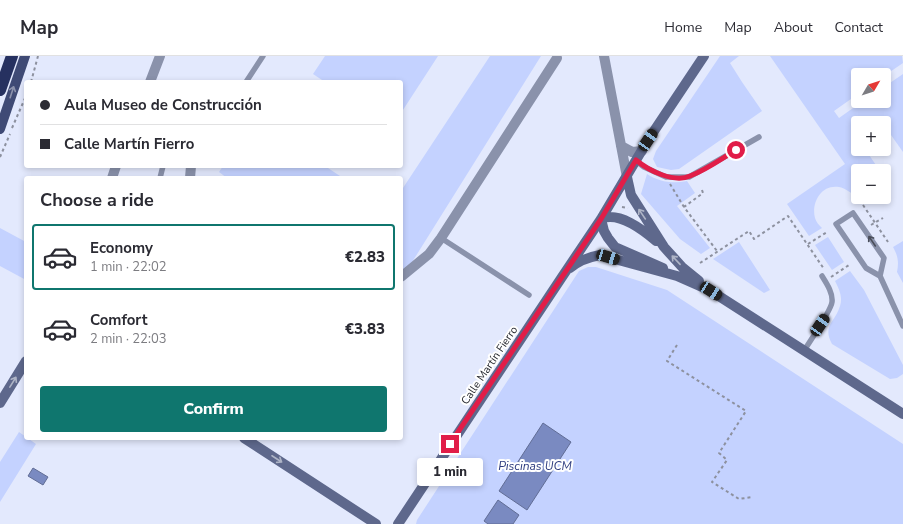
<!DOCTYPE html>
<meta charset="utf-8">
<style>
:root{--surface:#fff;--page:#f7f7f7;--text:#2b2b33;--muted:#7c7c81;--line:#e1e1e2;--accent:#0f766e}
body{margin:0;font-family:"Nunito Sans",sans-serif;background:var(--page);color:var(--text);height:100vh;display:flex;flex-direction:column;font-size:15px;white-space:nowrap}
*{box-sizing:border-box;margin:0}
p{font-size:13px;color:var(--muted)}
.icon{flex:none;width:22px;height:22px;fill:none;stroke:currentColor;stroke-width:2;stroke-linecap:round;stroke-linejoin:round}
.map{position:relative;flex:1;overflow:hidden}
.drawer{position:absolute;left:24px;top:120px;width:379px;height:264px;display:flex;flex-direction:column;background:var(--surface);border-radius:4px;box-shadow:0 2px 6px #0003}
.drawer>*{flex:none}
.top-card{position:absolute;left:24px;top:24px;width:379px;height:88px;border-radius:4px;box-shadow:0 2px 6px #0003;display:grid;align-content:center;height:88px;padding:0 16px;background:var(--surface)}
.needle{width:26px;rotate:51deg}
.controls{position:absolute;left:851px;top:12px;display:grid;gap:8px}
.controls a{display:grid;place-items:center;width:40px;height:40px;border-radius:4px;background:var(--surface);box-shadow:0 2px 6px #0003;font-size:20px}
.end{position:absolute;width:18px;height:18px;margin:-9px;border:5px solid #e11d48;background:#fff;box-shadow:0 0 0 2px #fff}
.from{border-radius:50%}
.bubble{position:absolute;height:28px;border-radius:4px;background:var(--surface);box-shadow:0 2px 6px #0003;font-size:13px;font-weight:800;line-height:28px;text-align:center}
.car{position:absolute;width:12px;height:24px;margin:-12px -6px;border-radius:5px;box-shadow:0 0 3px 1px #0007;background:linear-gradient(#222 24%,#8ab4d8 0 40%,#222 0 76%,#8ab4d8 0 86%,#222 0)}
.top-card b{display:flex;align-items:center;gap:14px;height:38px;font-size:15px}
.top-card b+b{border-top:1px solid var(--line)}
.top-card i{width:10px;height:10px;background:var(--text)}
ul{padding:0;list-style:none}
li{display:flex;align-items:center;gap:12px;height:66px;margin:0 8px 6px;padding:0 8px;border:2px solid transparent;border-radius:4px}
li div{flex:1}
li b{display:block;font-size:15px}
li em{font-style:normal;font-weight:800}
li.selected{border-color:var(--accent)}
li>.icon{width:36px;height:36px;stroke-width:1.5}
h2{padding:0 16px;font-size:18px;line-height:48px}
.action{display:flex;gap:8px;margin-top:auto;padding:8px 16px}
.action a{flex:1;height:46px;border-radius:4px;background:var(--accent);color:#fff;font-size:16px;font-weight:800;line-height:46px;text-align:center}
header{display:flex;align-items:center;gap:24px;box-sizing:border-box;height:56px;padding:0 20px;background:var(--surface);border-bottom:1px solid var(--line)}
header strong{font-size:19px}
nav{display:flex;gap:22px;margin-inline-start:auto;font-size:14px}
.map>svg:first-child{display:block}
.green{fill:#c4d2ff}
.water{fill:#7a8ac1;stroke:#616d95}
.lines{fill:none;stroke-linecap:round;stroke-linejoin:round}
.path{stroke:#8d919f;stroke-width:2;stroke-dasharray:3 3;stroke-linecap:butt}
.lane{stroke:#8a92ab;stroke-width:5.5}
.street{stroke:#8a92ab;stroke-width:10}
.secondary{stroke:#5e688c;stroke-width:10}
.primary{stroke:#3f4a75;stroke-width:10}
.highway{stroke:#263160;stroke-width:12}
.oneway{stroke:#8c92ac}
.oneway2{stroke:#aeb4c6}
.oneway3{stroke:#494d5a}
.route{stroke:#e11d48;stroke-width:5}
.labels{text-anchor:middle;stroke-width:4;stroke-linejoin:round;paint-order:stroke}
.street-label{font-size:11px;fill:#26282f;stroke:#fff}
.water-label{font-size:12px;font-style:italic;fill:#2e3c7f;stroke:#fff}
</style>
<header>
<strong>Map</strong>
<nav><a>Home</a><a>Map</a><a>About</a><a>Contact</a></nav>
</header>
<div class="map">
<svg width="903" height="468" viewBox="0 0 903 468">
<rect width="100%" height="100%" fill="#e3e9fd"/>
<!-- green -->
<path class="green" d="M325,0H438L401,57V26H325L313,18Z
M490,0H541L409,211L401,214V135Z
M720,0H739L730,7L742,26L762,55L679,113L671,114L657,111L653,103L656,95Z
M770,0H902L903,7L884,20L858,19V38L834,55L839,62L863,45H884V31L903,18V96L879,62L871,67H858V76L855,78L858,83V93H865L880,115H858V141C852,138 845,132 839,131C821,128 811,147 815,162C816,166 819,169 822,172L809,180L787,148L845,108Z
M223,110H325L343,122H227L219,116Z
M647,118C659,126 673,128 687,125L695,137L677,150L710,192L701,198L680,183L641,138Z
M0,172L26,186V224L0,210Z
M828,181L844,206L832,214L815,189Z
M903,185V227L897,216C899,206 898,200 893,191Z
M739,186L770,234L764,237L713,203Z
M588,211H596L667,234L903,388V468H416L417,464L579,215Z
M850,215L864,234L903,309V318L897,322L890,323L832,288C822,269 835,267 840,250C843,241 839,233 835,225Z
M19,376L36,388L0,446V406Z"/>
<!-- water -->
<path class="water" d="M543,367L571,386L527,454L499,435Z
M33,412L48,421L43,429L28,420Z
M498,444L519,459L513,468H488L484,465Z"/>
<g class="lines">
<!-- path -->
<path class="path" d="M31,26L38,0
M12,72L26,40
M0,101L10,78
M670,128L684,151
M702,134L703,137L684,151L717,195
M863,149L888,186
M622,151L628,152
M871,169L883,162
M808,188L827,176
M700,207L749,175L754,183L788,160L824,213
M831,221L849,209
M677,289L667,305L746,355L719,397L727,404L712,426L739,443L752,441"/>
<!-- lane -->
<path class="lane" d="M246,26L263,0
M636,105L644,111L666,121H689L759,81
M160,122L163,110
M441,182L529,239
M880,220L866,212L836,168L853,157L884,202L880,220L903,270
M804,295C810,285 831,255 832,246C833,237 827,228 822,220"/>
<!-- street -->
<path class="street" d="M604,0L627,121
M150,26L160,0
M621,90L632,96L642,95
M112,122L116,110
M190,122L191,110
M401,221L429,198L441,182L557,2"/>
<!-- secondary -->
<path class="secondary" d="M627,121L631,139L664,191L683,212L699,225
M601,163L604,175L608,182L615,191L663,212
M601,163C619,155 643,174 656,185
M570,212C578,205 589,201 600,199L677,220L711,235L903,358
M0,347L26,305
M244,382L376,468
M398,468L562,221L601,163L648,84L704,0"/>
<!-- primary -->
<path class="primary" d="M0,73L25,0"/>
<!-- highway -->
<path class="highway" d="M0,34L12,0"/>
</g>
<!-- one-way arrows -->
<defs><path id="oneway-shaft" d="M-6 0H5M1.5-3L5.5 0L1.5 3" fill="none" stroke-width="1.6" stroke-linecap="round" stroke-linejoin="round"/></defs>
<use class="oneway" href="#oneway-shaft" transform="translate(12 36) rotate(-72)"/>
<g class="oneway2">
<use href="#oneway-shaft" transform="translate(642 158) rotate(-124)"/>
<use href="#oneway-shaft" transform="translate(676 204) rotate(-133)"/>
<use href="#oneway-shaft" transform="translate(13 326) rotate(-58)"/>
<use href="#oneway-shaft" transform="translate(277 403) rotate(33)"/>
</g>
<use class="oneway3" href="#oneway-shaft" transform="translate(872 185) rotate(-124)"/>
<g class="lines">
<!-- route -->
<path class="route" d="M450,388L562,221L601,163L636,104C649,115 674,127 690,120C706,114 721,103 736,94"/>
</g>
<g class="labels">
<!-- street labels -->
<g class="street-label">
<text transform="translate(489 309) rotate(-56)" y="4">Calle Martín Fierro</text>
</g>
<!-- water labels -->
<g class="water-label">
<text x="535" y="414">Piscinas UCM</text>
</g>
</g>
</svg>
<div class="controls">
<a><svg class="needle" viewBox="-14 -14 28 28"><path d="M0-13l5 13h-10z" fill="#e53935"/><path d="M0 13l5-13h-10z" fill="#7c7c81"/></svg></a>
<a>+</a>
<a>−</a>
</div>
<i class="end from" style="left:736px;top:94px"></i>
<i class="end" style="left:450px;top:388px"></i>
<div class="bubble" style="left:417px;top:402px;width:66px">1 min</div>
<i class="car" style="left:648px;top:84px;rotate:34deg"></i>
<i class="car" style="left:608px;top:201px;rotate:107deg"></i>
<i class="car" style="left:711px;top:235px;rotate:123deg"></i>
<i class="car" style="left:820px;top:269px;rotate:34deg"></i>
<div class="top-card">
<b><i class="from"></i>Aula Museo de Construcción</b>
<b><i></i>Calle Martín Fierro</b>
</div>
<section class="drawer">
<h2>Choose a ride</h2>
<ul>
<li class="selected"><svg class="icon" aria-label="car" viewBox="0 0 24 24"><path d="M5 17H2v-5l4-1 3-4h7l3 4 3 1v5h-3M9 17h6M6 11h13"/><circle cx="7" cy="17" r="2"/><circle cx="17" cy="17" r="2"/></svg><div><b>Economy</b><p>1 min · 22:02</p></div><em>€2.83</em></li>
<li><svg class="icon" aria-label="car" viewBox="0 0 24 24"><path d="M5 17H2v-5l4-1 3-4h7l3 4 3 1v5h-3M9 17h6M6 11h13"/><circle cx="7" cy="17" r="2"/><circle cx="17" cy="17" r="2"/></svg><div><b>Comfort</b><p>2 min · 22:03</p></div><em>€3.83</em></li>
</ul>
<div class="action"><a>Confirm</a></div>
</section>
</div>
